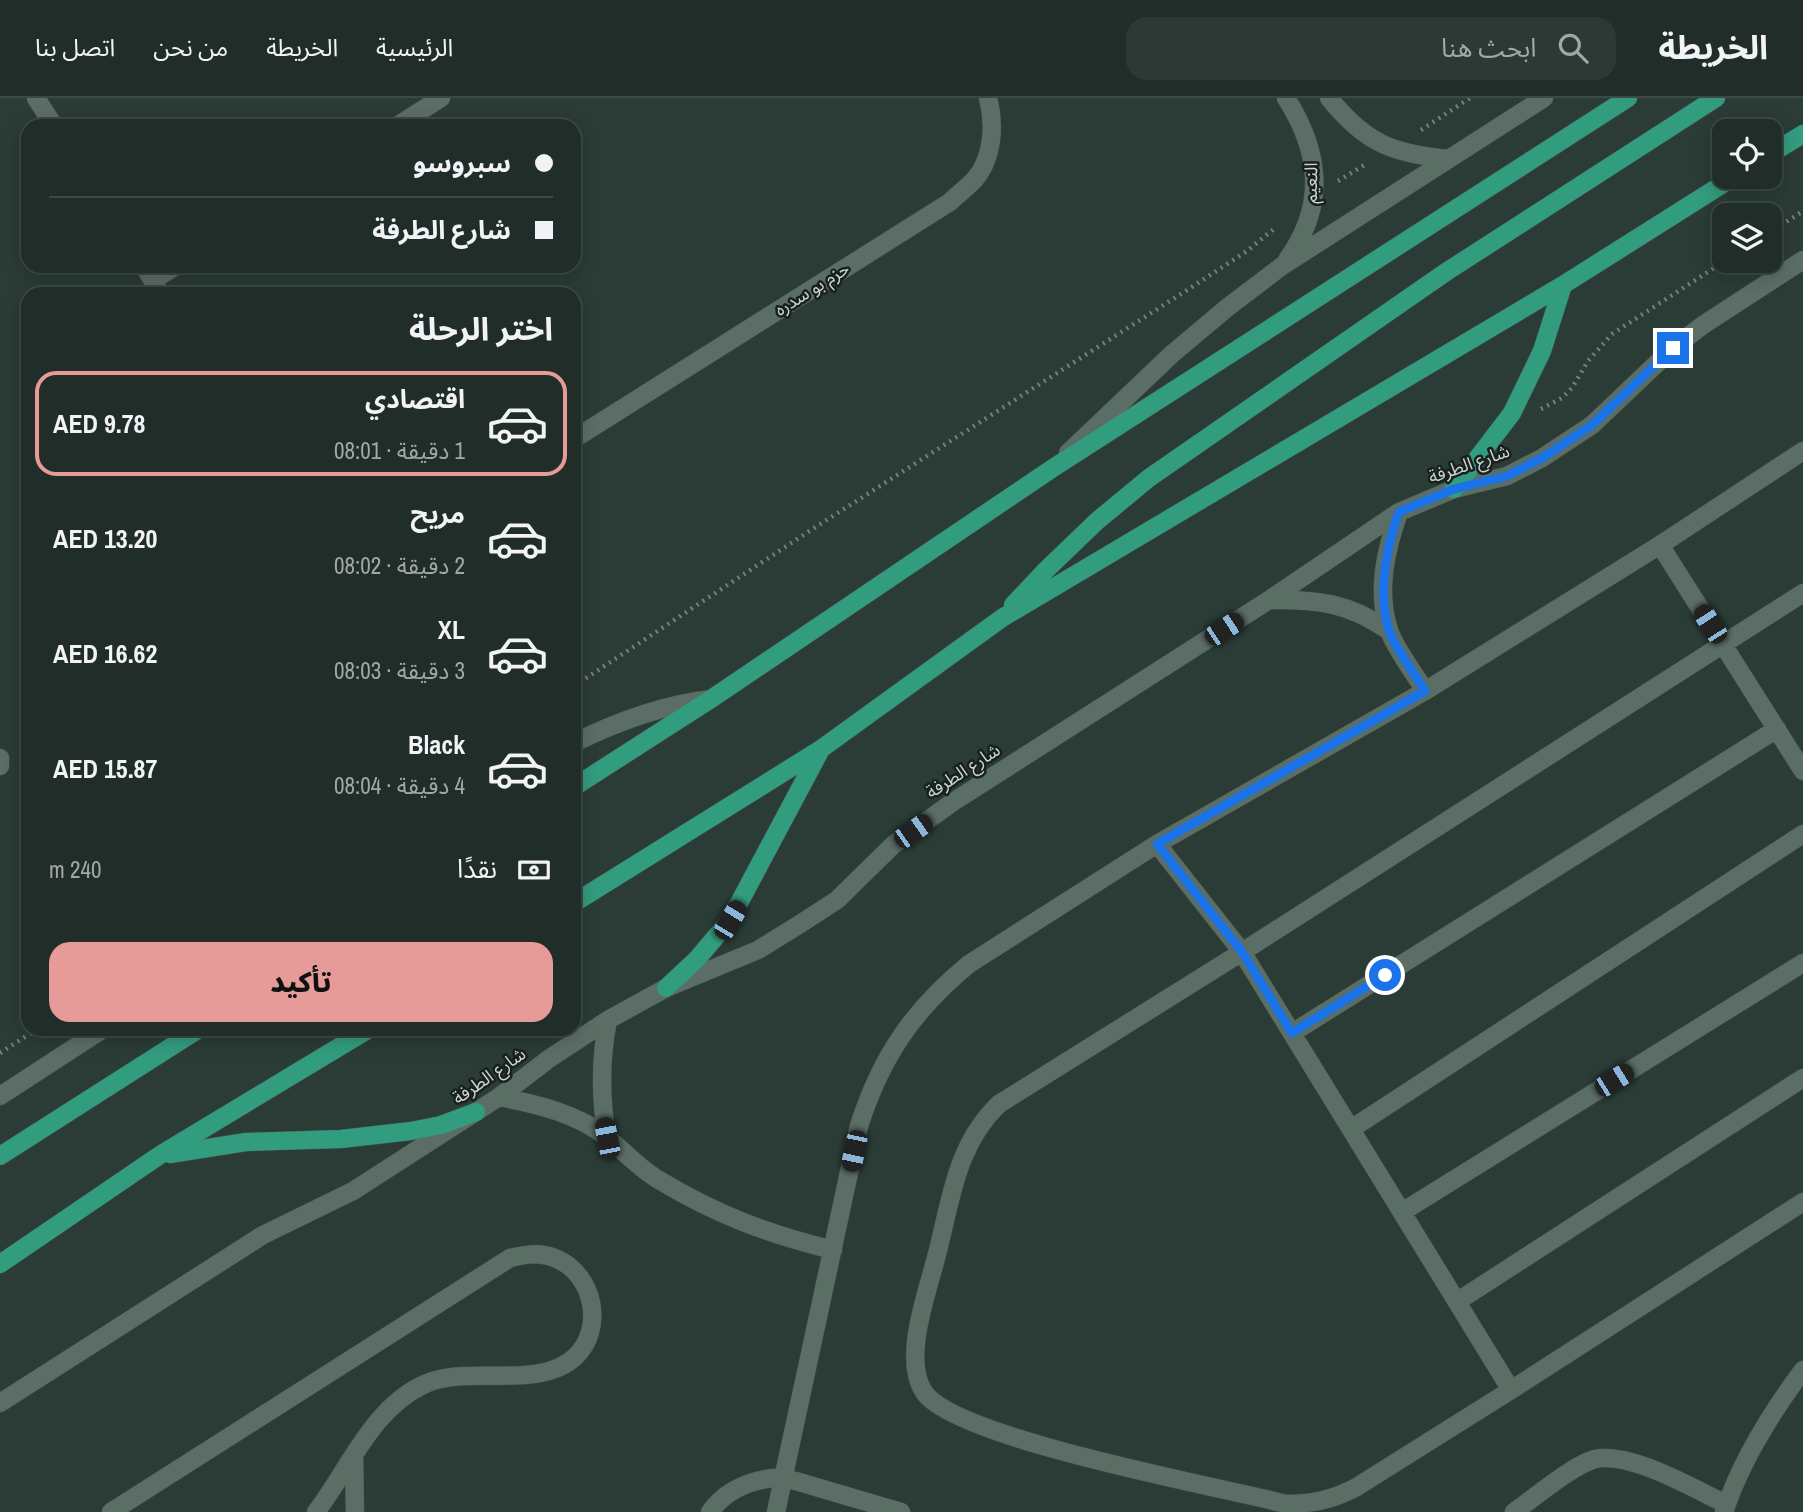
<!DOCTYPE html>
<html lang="ar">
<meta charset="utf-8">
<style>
:root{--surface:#202d28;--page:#2d3934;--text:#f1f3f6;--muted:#a2a8a8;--line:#3d4945;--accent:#e69b98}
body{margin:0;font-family:"Archivo Narrow","Noto Sans Arabic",sans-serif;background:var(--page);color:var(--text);direction:rtl;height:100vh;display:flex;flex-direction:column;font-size:26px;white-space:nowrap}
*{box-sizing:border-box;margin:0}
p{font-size:23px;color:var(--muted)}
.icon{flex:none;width:38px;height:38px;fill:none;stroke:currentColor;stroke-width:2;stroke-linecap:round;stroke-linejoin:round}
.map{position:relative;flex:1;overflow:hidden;direction:ltr}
.details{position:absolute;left:21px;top:189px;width:560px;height:749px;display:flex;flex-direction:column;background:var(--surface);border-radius:21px;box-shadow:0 4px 18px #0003,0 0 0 2px var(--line);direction:rtl}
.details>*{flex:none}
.top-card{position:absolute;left:21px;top:21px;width:560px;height:154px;border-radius:21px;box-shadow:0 4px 18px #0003,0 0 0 2px var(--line);direction:rtl;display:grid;align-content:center;height:154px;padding:0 28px;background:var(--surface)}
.buttons{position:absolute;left:1712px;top:21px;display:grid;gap:14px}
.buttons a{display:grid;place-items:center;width:70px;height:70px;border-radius:14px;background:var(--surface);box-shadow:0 4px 18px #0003,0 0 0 2px var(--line);font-size:35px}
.end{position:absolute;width:32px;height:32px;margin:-16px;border:9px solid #1a73e8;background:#fff;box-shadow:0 0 0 4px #fff}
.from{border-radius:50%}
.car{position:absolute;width:21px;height:42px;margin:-21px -10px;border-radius:9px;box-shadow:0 0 5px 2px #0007;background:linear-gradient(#222 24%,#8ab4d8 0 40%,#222 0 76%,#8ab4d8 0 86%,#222 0)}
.top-card b{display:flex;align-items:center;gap:24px;height:66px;font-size:26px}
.top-card b+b{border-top:2px solid var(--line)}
.top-card i{width:18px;height:18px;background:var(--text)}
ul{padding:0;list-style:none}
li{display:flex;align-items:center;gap:21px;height:105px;margin:0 14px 10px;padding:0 14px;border:4px solid transparent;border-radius:21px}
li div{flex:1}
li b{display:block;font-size:26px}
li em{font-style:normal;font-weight:800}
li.active{border-color:var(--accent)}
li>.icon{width:63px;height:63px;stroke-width:1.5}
h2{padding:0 28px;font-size:32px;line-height:84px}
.pay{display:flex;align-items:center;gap:18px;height:77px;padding:0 28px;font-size:26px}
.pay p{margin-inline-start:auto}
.button{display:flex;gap:14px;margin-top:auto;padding:14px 28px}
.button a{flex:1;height:80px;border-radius:21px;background:var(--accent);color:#111;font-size:28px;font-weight:800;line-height:80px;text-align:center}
header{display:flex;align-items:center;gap:42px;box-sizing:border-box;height:98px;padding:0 35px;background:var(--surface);border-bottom:2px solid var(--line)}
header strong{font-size:33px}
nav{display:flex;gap:38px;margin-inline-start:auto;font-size:24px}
.search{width:490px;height:63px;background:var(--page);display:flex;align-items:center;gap:18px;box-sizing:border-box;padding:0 24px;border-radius:21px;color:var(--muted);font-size:26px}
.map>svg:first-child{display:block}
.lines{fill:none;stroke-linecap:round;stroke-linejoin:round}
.minor-casing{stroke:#495853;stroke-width:19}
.major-casing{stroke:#495853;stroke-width:19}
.path{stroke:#73817c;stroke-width:4.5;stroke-dasharray:2 5;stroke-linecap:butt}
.minor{stroke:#5b6e66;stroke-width:18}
.major{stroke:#329c7f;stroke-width:18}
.route{stroke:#1a73e8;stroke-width:9}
.labels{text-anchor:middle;stroke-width:5;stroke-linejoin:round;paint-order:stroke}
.street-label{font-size:18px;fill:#cad4d0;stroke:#19211e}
</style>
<header>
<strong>الخريطة</strong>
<div class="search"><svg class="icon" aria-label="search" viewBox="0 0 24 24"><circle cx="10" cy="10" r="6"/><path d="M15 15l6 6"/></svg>ابحث هنا</div>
<nav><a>الرئيسية</a><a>الخريطة</a><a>من نحن</a><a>اتصل بنا</a></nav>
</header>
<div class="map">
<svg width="1803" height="1414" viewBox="0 0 1803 1414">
<rect width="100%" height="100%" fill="#2a3c35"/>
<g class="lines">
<defs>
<path id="minor" d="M36,0L54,28
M1286,0C1321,55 1326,108 1287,162
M1329,0C1365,45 1393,56 1449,61
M397,28L441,0
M144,168L161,196
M153,182L176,168
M574,341L950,104C958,96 968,89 975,81C993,60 995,26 988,0
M1068,355L1172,256L1228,209L1282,168L1544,0
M1399,414C1386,451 1376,493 1389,532C1394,549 1415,576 1425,593
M1660,447L1803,673
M1803,495L1242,854L999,1006C955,1048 951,1104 936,1160C927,1195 902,1262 924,1294C955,1341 1221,1389 1286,1406C1312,1406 1331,1402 1355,1390L1511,1292L1803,1104
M1270,502C1317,501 1350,505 1389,533
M574,645C618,623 662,607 711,601
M0,660V668
M1157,746L1242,854L1511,1292
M1292,935L1777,631
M0,998L103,931
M499,999C537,1006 579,1016 609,1041C626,1055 640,1071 659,1082C717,1117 768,1136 833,1152
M1351,1031L1803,736
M607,1039C600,999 600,962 608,922
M1402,1114L1803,865
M1458,1203L1803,980
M0,1305L263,1137L353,1093L499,999L550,960L608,922L666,890L758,852L800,826L837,802L893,747L953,704L1269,502L1399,414L1454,391L1507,378L1542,360L1592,327L1673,250L1703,227L1803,162
M354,1358L355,1414
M111,1414L510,1160C526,1156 541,1154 557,1161C594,1177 605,1231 575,1259C538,1293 469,1266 425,1286C373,1309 349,1371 316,1414
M710,1414C727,1390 754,1381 782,1379L901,1414
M776,1414L859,1028C881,959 913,912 969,866L1157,746L1425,593L1660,447L1803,353
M1514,1414C1534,1400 1573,1367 1595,1361C1630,1353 1694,1391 1726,1406
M1724,1414C1741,1363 1771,1315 1803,1272"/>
<path id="major" d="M1769,57L1803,36
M1454,391L1512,315L1542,253L1563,187
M1013,507L1046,472L1097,423L1149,380L1446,174L1716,0
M574,689L711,601L1053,370L1628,0
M574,805L821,651L1002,520L1563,187L1734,79
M666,890L697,861L730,822L819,655
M170,1056L246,1044L341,1041L411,1033L441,1027L476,1014
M0,1058L199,931
M0,1166L160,1057L369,931"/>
</defs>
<!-- minor casing -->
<use href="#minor" class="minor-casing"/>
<!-- major casing -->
<use href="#major" class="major-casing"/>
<!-- path -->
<path class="path" d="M1421,32L1470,0
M1338,83L1366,66
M1769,135L1803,113
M1541,311L1562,300L1572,290L1588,263L1612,236L1725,163
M574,588L811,432L1195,187L1247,153L1275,130
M0,955L37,931"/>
<!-- minor -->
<use href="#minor" class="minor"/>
<!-- major -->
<use href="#major" class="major"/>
</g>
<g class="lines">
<!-- route -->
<path class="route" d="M1385,877L1292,935L1242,854L1157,746L1425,593C1415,576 1394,549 1389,532C1377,493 1386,451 1399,414L1454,391L1507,378L1542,360L1592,327L1673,250"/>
</g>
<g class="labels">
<!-- street labels -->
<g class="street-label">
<text transform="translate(1311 85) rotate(-89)" y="6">النعيم</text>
<text transform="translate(812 191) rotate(-32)" y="6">حزم بو سدره</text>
<text transform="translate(1469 366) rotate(-19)" y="6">شارع الطرفة</text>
<text transform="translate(963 673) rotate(-33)" y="6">شارع الطرفة</text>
<text transform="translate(489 978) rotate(-35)" y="6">شارع الطرفة</text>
</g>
</g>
</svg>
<div class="buttons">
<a><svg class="icon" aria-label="locate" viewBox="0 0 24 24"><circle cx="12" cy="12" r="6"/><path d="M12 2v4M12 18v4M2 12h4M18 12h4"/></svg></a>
<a><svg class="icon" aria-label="layers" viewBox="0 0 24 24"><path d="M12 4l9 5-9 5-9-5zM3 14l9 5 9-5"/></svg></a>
</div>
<i class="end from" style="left:1385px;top:877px"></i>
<i class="end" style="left:1673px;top:250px"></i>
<i class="car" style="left:1710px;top:526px;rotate:327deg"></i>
<i class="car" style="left:1224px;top:531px;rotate:57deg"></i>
<i class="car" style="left:913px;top:733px;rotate:55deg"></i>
<i class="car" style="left:730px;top:822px;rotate:31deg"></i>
<i class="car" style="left:1614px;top:982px;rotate:58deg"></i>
<i class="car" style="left:607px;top:1040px;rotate:349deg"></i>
<i class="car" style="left:854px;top:1053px;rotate:192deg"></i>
<div class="top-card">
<b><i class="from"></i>سبروسو</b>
<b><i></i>شارع الطرفة</b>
</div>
<section class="details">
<h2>اختر الرحلة</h2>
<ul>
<li class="active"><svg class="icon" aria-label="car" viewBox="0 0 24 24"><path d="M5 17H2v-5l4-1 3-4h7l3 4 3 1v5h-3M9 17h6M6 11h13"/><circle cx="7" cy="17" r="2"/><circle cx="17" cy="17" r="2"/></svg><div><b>اقتصادي</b><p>1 دقيقة · 08:01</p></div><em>AED 9.78</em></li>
<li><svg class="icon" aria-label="car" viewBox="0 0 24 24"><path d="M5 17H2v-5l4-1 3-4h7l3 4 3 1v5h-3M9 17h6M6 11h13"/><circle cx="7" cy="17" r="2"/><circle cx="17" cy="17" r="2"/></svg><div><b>مريح</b><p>2 دقيقة · 08:02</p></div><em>AED 13.20</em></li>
<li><svg class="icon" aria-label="car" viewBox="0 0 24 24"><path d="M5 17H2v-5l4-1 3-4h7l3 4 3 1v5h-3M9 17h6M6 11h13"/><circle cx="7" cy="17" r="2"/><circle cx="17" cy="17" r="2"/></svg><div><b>XL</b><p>3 دقيقة · 08:03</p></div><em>AED 16.62</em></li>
<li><svg class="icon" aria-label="car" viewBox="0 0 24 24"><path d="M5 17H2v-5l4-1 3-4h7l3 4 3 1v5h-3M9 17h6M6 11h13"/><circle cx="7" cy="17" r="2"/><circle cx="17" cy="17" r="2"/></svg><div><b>Black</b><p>4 دقيقة · 08:04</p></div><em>AED 15.87</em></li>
</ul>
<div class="pay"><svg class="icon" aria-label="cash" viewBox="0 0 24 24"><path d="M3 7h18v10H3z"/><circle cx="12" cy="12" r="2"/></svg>نقدًا<p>240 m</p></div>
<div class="button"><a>تأكيد</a></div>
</section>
</div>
